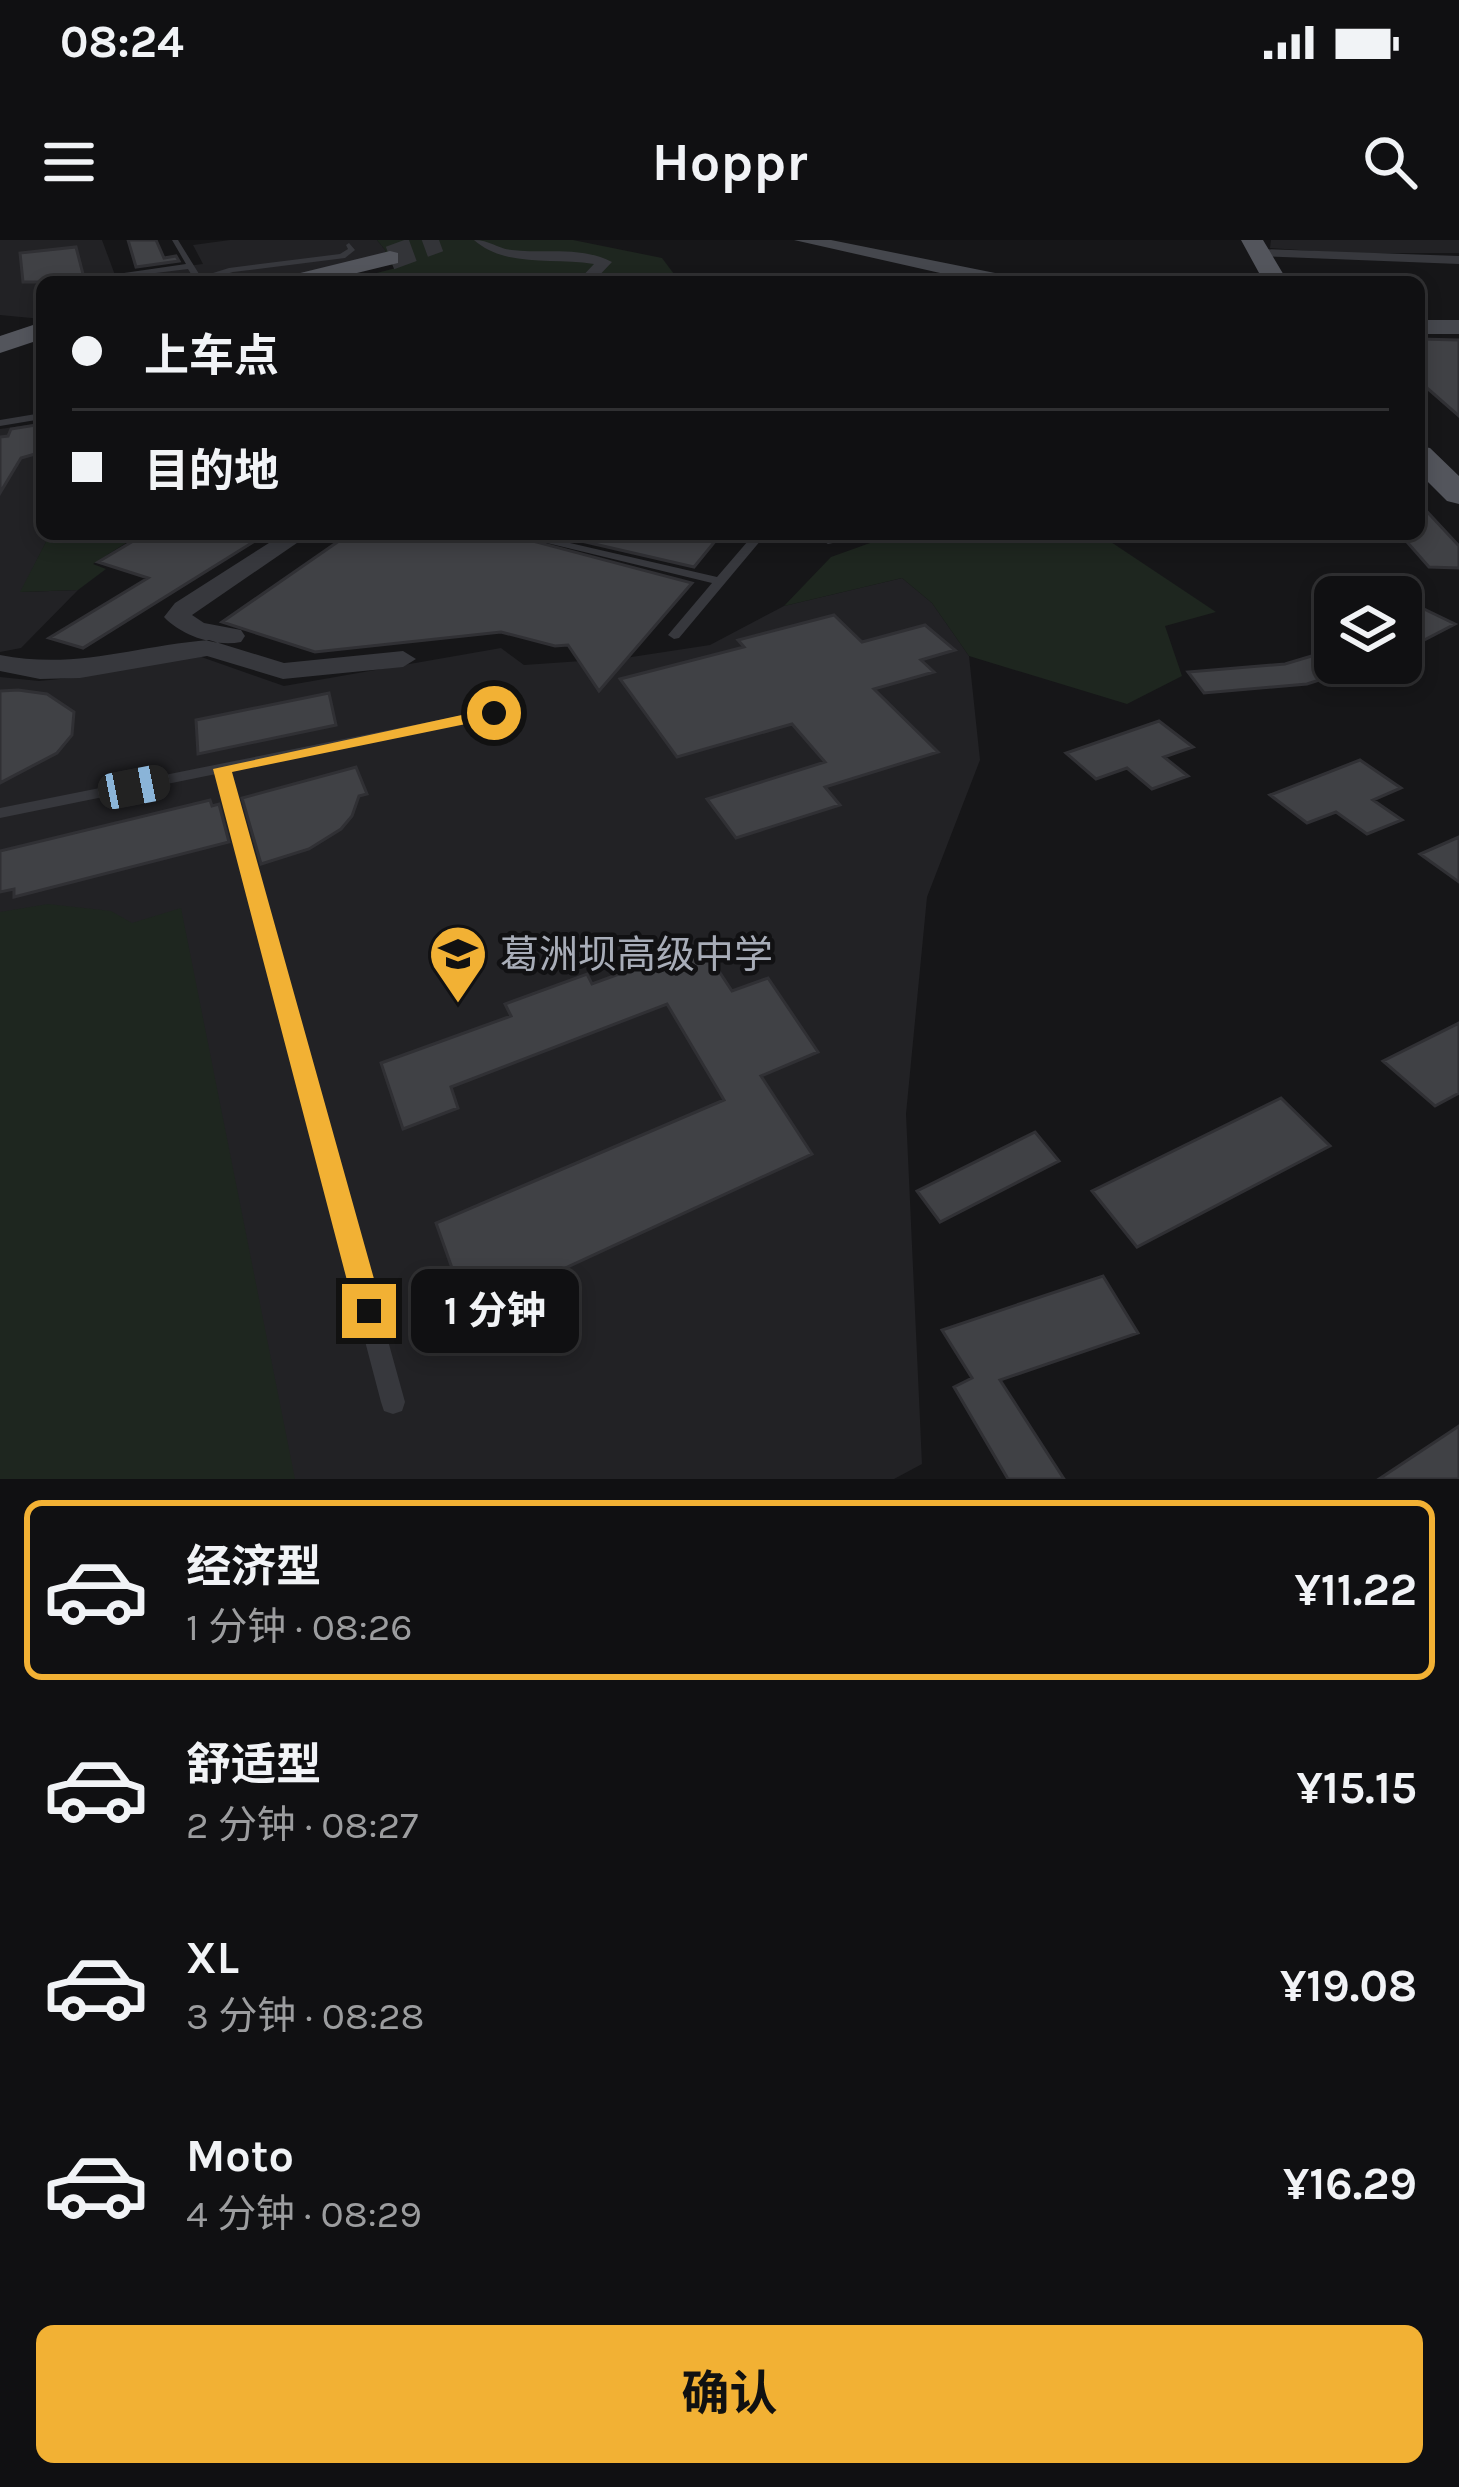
<!DOCTYPE html>
<html lang="zh">
<meta charset="utf-8">
<style>
:root{--surface:#101012;--page:#1e1e20;--text:#f1f3f6;--muted:#9c9d9f;--line:#303032;--accent:#f2b134}
body{margin:0;font-family:Karla,"Noto Sans SC",sans-serif;background:var(--page);color:var(--text);height:100vh;display:flex;flex-direction:column;font-size:45px;white-space:nowrap}
*{box-sizing:border-box;margin:0}
p{font-size:39px;color:var(--muted)}
.icon{flex:none;width:66px;height:66px;fill:none;stroke:currentColor;stroke-width:2;stroke-linecap:round;stroke-linejoin:round}
.map{position:relative;height:1239px;overflow:hidden}
.details{display:flex;flex-direction:column;background:var(--surface);flex:1}
.details>*{flex:none}
.top-card{position:absolute;left:36px;top:36px;width:1389px;height:264px;border-radius:18px;box-shadow:0 6px 18px #0003,0 0 0 3px var(--line);display:grid;align-content:center;height:264px;padding:0 36px;background:var(--surface)}
.buttons{position:absolute;left:1314px;top:336px;display:grid;gap:24px}
.buttons a{display:grid;place-items:center;width:108px;height:108px;border-radius:18px;background:var(--surface);box-shadow:0 6px 18px #0003,0 0 0 3px var(--line);font-size:60px}
.end{position:absolute;width:54px;height:54px;margin:-27px;border:15px solid #f2b134;background:#111;box-shadow:0 0 0 6px #111}
.from{border-radius:50%}
.bubble{position:absolute;height:84px;border-radius:18px;background:var(--surface);box-shadow:0 6px 18px #0003,0 0 0 3px var(--line);font-size:39px;font-weight:700;line-height:84px;text-align:center}
.car{position:absolute;width:36px;height:72px;margin:-36px -18px;border-radius:15px;box-shadow:0 0 9px 3px #0007;background:linear-gradient(#222 24%,#8ab4d8 0 40%,#222 0 76%,#8ab4d8 0 86%,#222 0)}
.top-card b{display:flex;align-items:center;gap:42px;height:114px;font-size:45px}
.top-card b+b{border-top:3px solid var(--line)}
.top-card i{width:30px;height:30px;background:var(--text)}
ul{padding:21px 0 0;list-style:none}
li{display:flex;align-items:center;gap:36px;height:180px;margin:0 24px 18px;padding:0 12px;border:6px solid transparent;border-radius:18px}
li div{flex:1}
li b{display:block;font-size:45px}
li em{font-style:normal;font-weight:700}
li.active{border-color:var(--accent)}
li>.icon{width:108px;height:108px;stroke-width:1.5}
.action{display:flex;gap:24px;margin-top:auto;padding:24px 36px}
.action a{flex:1;height:138px;border-radius:18px;background:var(--accent);color:#111;font-size:48px;font-weight:700;line-height:138px;text-align:center}
.status{display:flex;justify-content:space-between;align-items:center;height:84px;padding:0 60px;background:var(--surface);direction:ltr}
.status svg{height:33px;fill:currentColor}
header{display:flex;justify-content:space-between;align-items:center;height:156px;padding:0 36px;background:var(--surface);font-size:54px;font-weight:700}
.map>svg:first-child{display:block}
.built{fill:#222225}
.green{fill:#1e261f}
.building{fill:#404145;stroke:#303034;stroke-width:3}
.lines{fill:none;stroke-linecap:round;stroke-linejoin:round}
.primary-tunnel{stroke:#333438;stroke-width:24;stroke-dasharray:24 12;stroke-linecap:butt}
.lane{fill:#37383d;fill-rule:evenodd}
.street{fill:#37383d;fill-rule:evenodd}
.secondary{fill:#45474d;fill-rule:evenodd}
.primary{fill:#53555c;fill-rule:evenodd}
.route{fill:#f2b134}
.labels{text-anchor:middle;stroke-width:9;stroke-linejoin:round;paint-order:stroke}
.poi-label{font-size:39px;fill:#a8adb8;stroke:#111113;text-anchor:start}
</style>
<div class="status"><b>08:24</b><svg viewBox="0 0 49 12"><path d="M0 12V9h3v3zM5 12V6h3v6zM10 12V3h3v9zM15 12V0h3v12zM26 1h20v11H26zM47 4h2v5h-2z"/></svg></div>
<header><svg class="icon" aria-label="menu" viewBox="0 0 24 24"><path d="M4 6h16M4 12h16M4 18h16"/></svg>Hoppr<svg class="icon" aria-label="search" viewBox="0 0 24 24"><circle cx="10" cy="10" r="6"/><path d="M15 15l6 6"/></svg></header>
<div class="map">
<svg width="1459" height="1239" viewBox="0 0 1459 1239">
<rect width="100%" height="100%" fill="#161618"/>
<!-- built -->
<path class="built" d="M0,0H102L115,35L203,24L193,5L230,0H377L386,11L380,17L280,42H42V79L0,75Z
M1271,0H1459V13H1343L1270,8Z
M42,183V294H50L21,352L78,350L21,408L0,412V189Z
M902,338L932,363L969,416L980,520L927,657L906,874L922,1224L894,1239H0V437L39,441L81,437L193,414L284,446L501,408L524,425L625,418L710,405L784,366Z"/>
<!-- green -->
<path class="green" d="M377,0H573L662,18L680,42H342L396,28L380,17L386,11Z
M50,294H140L93,324L106,329L78,350L20,352Z
M860,294H1099L1216,372L1165,386L1182,436L1127,464L969,416L932,363L902,338L784,366L831,317L870,303Z
M48,664L111,671L132,683L181,668L295,1239H0V672Z"/>
<!-- building -->
<path class="building" d="M128,0H156L164,18L176,16L179,21L136,27Z
M76,7L83,34L58,42H23L20,13Z
M1419,99L1459,100V176L1419,141Z
M42,184V212L21,218L0,253V197L8,196L11,189Z
M1419,263L1459,306V328L1429,327L1400,294H1419Z
M145,294H266L83,408L49,398L148,338L98,322Z
M349,294H506L692,343L599,451L568,405L555,406L501,392L315,412L222,382Z
M551,294H721L694,327Z
M1424,369L1455,384L1401,412V381Z
M834,375L862,402L925,385L955,410L921,420L934,432L874,449L938,512L825,547L840,565L736,598L707,559L825,522L792,484L677,517L620,439L744,407L738,400Z
M1335,409V435L1307,444L1204,453L1188,432L1285,424Z
M18,450L47,454L74,472L72,495L57,513L0,543V451Z
M329,453L336,485L198,514L196,480Z
M1159,481L1193,507L1164,517L1188,536L1152,549L1127,528L1096,539L1066,513Z
M1360,520L1401,548L1373,560L1402,580L1367,594L1336,572L1307,583L1270,555Z
M356,527L367,554L359,556L352,576L341,589L309,609L261,624L242,558Z
M210,560L212,566L219,564L229,602L14,657V649L0,652V611Z
M1459,597V642L1420,614Z
M701,704L732,751L768,738L818,812L761,836L812,914L468,1073L436,983L724,860L667,764L451,847L458,868L403,889L381,823L511,776L505,764L587,734L592,744Z
M1459,783V853L1435,866L1383,821Z
M1281,858L1330,906L1137,1007L1092,951Z
M1035,892L1059,921L940,982L917,951Z
M1103,1036L1138,1093L1000,1140L1064,1239H1008L954,1147L972,1138L942,1090Z
M1459,1186V1239H1379Z"/>
<g class="lines">
<!-- primary-tunnel -->
<path class="primary-tunnel" d="M390,18L439,0"/>
<!-- lane -->
<path class="lane" d="M172,0H178L204,42H196L188,29L83,42H62L186,24Z
M349,3L355,10L345,18L233,32L220,36L221,42H213V33L229,28L340,14L348,9L346,5Z
M42,173V179L0,186V180Z
M510,294H531L717,337L754,294H766L679,398L674,399L668,395L712,343Z
M811,294H826L838,302L828,304Z
M494,469L499,470L501,473L499,476L230,531L405,1162L402,1171L393,1174L384,1171L381,1162L216,534L0,578V568Z"/>
<!-- street -->
<path class="street" d="M474,0C490,0 498,9 512,10C546,14 581,6 612,22L593,42H577L594,24C551,17 506,28 474,0Z
M1260,9L1459,16V24L1255,16Z
M283,294H310L192,375L204,383L241,390L245,396L241,402C215,407 182,396 164,377L175,363Z
M209,400L284,423L403,411L416,419L403,427L283,439L207,416L80,438L40,439L0,431V415C76,430 134,406 209,400Z"/>
<!-- secondary -->
<path class="secondary" d="M794,0H831L1010,36L1020,42H980Z
M1419,80H1459V94H1419Z"/>
<!-- primary -->
<path class="primary" d="M1241,0H1263L1288,42H1264Z
M390,11L398,13V23L320,42H280L284,37Z
M42,82V99L0,113V96Z
M1419,206L1430,208L1459,236V264L1447,261L1419,233Z"/>
</g>
<!-- route -->
<path class="route" d="M494,468L502,473L500,477L232,532L383,1071L379,1081L369,1085L359,1081L355,1071L213,529Z"/>
<!-- icons -->
<defs>
<symbol id="school-pin" viewBox="-11 -11 22 30"><path d="M0 17L-7.5 6A9.5 9.5 0 1 1 7.5 6Z" fill="#f2b134" stroke="#111113"/><path d="M0-5L7-2L0 1L-7-2ZM-4 1L0 2.5L4 1V4Q0 6-4 4Z" fill="#111"/></symbol>
</defs>
<g fill-rule="evenodd">
<use href="#school-pin" x="425" y="681" width="66" height="90"/>
</g>
<g class="labels">
<!-- poi labels -->
<g class="poi-label">
<text x="500" y="728">葛洲坝高级中学</text>
</g>
</g>
</svg>
<div class="buttons">
<a><svg class="icon" aria-label="layers" viewBox="0 0 24 24"><path d="M12 4l9 5-9 5-9-5zM3 14l9 5 9-5"/></svg></a>
</div>
<i class="end from" style="left:494px;top:473px"></i>
<i class="end" style="left:369px;top:1071px"></i>
<div class="bubble" style="left:411px;top:1029px;width:168px">1 分钟</div>
<i class="car" style="left:134px;top:547px;rotate:79deg"></i>
<div class="top-card">
<b><i class="from"></i>上车点</b>
<b><i></i>目的地</b>
</div>
</div>
<section class="details">
<ul>
<li class="active"><svg class="icon" aria-label="car" viewBox="0 0 24 24"><path d="M5 17H2v-5l4-1 3-4h7l3 4 3 1v5h-3M9 17h6M6 11h13"/><circle cx="7" cy="17" r="2"/><circle cx="17" cy="17" r="2"/></svg><div><b>经济型</b><p>1 分钟 · 08:26</p></div><em>¥11.22</em></li>
<li><svg class="icon" aria-label="car" viewBox="0 0 24 24"><path d="M5 17H2v-5l4-1 3-4h7l3 4 3 1v5h-3M9 17h6M6 11h13"/><circle cx="7" cy="17" r="2"/><circle cx="17" cy="17" r="2"/></svg><div><b>舒适型</b><p>2 分钟 · 08:27</p></div><em>¥15.15</em></li>
<li><svg class="icon" aria-label="car" viewBox="0 0 24 24"><path d="M5 17H2v-5l4-1 3-4h7l3 4 3 1v5h-3M9 17h6M6 11h13"/><circle cx="7" cy="17" r="2"/><circle cx="17" cy="17" r="2"/></svg><div><b>XL</b><p>3 分钟 · 08:28</p></div><em>¥19.08</em></li>
<li><svg class="icon" aria-label="car" viewBox="0 0 24 24"><path d="M5 17H2v-5l4-1 3-4h7l3 4 3 1v5h-3M9 17h6M6 11h13"/><circle cx="7" cy="17" r="2"/><circle cx="17" cy="17" r="2"/></svg><div><b>Moto</b><p>4 分钟 · 08:29</p></div><em>¥16.29</em></li>
</ul>
<div class="action"><a>确认</a></div>
</section>
